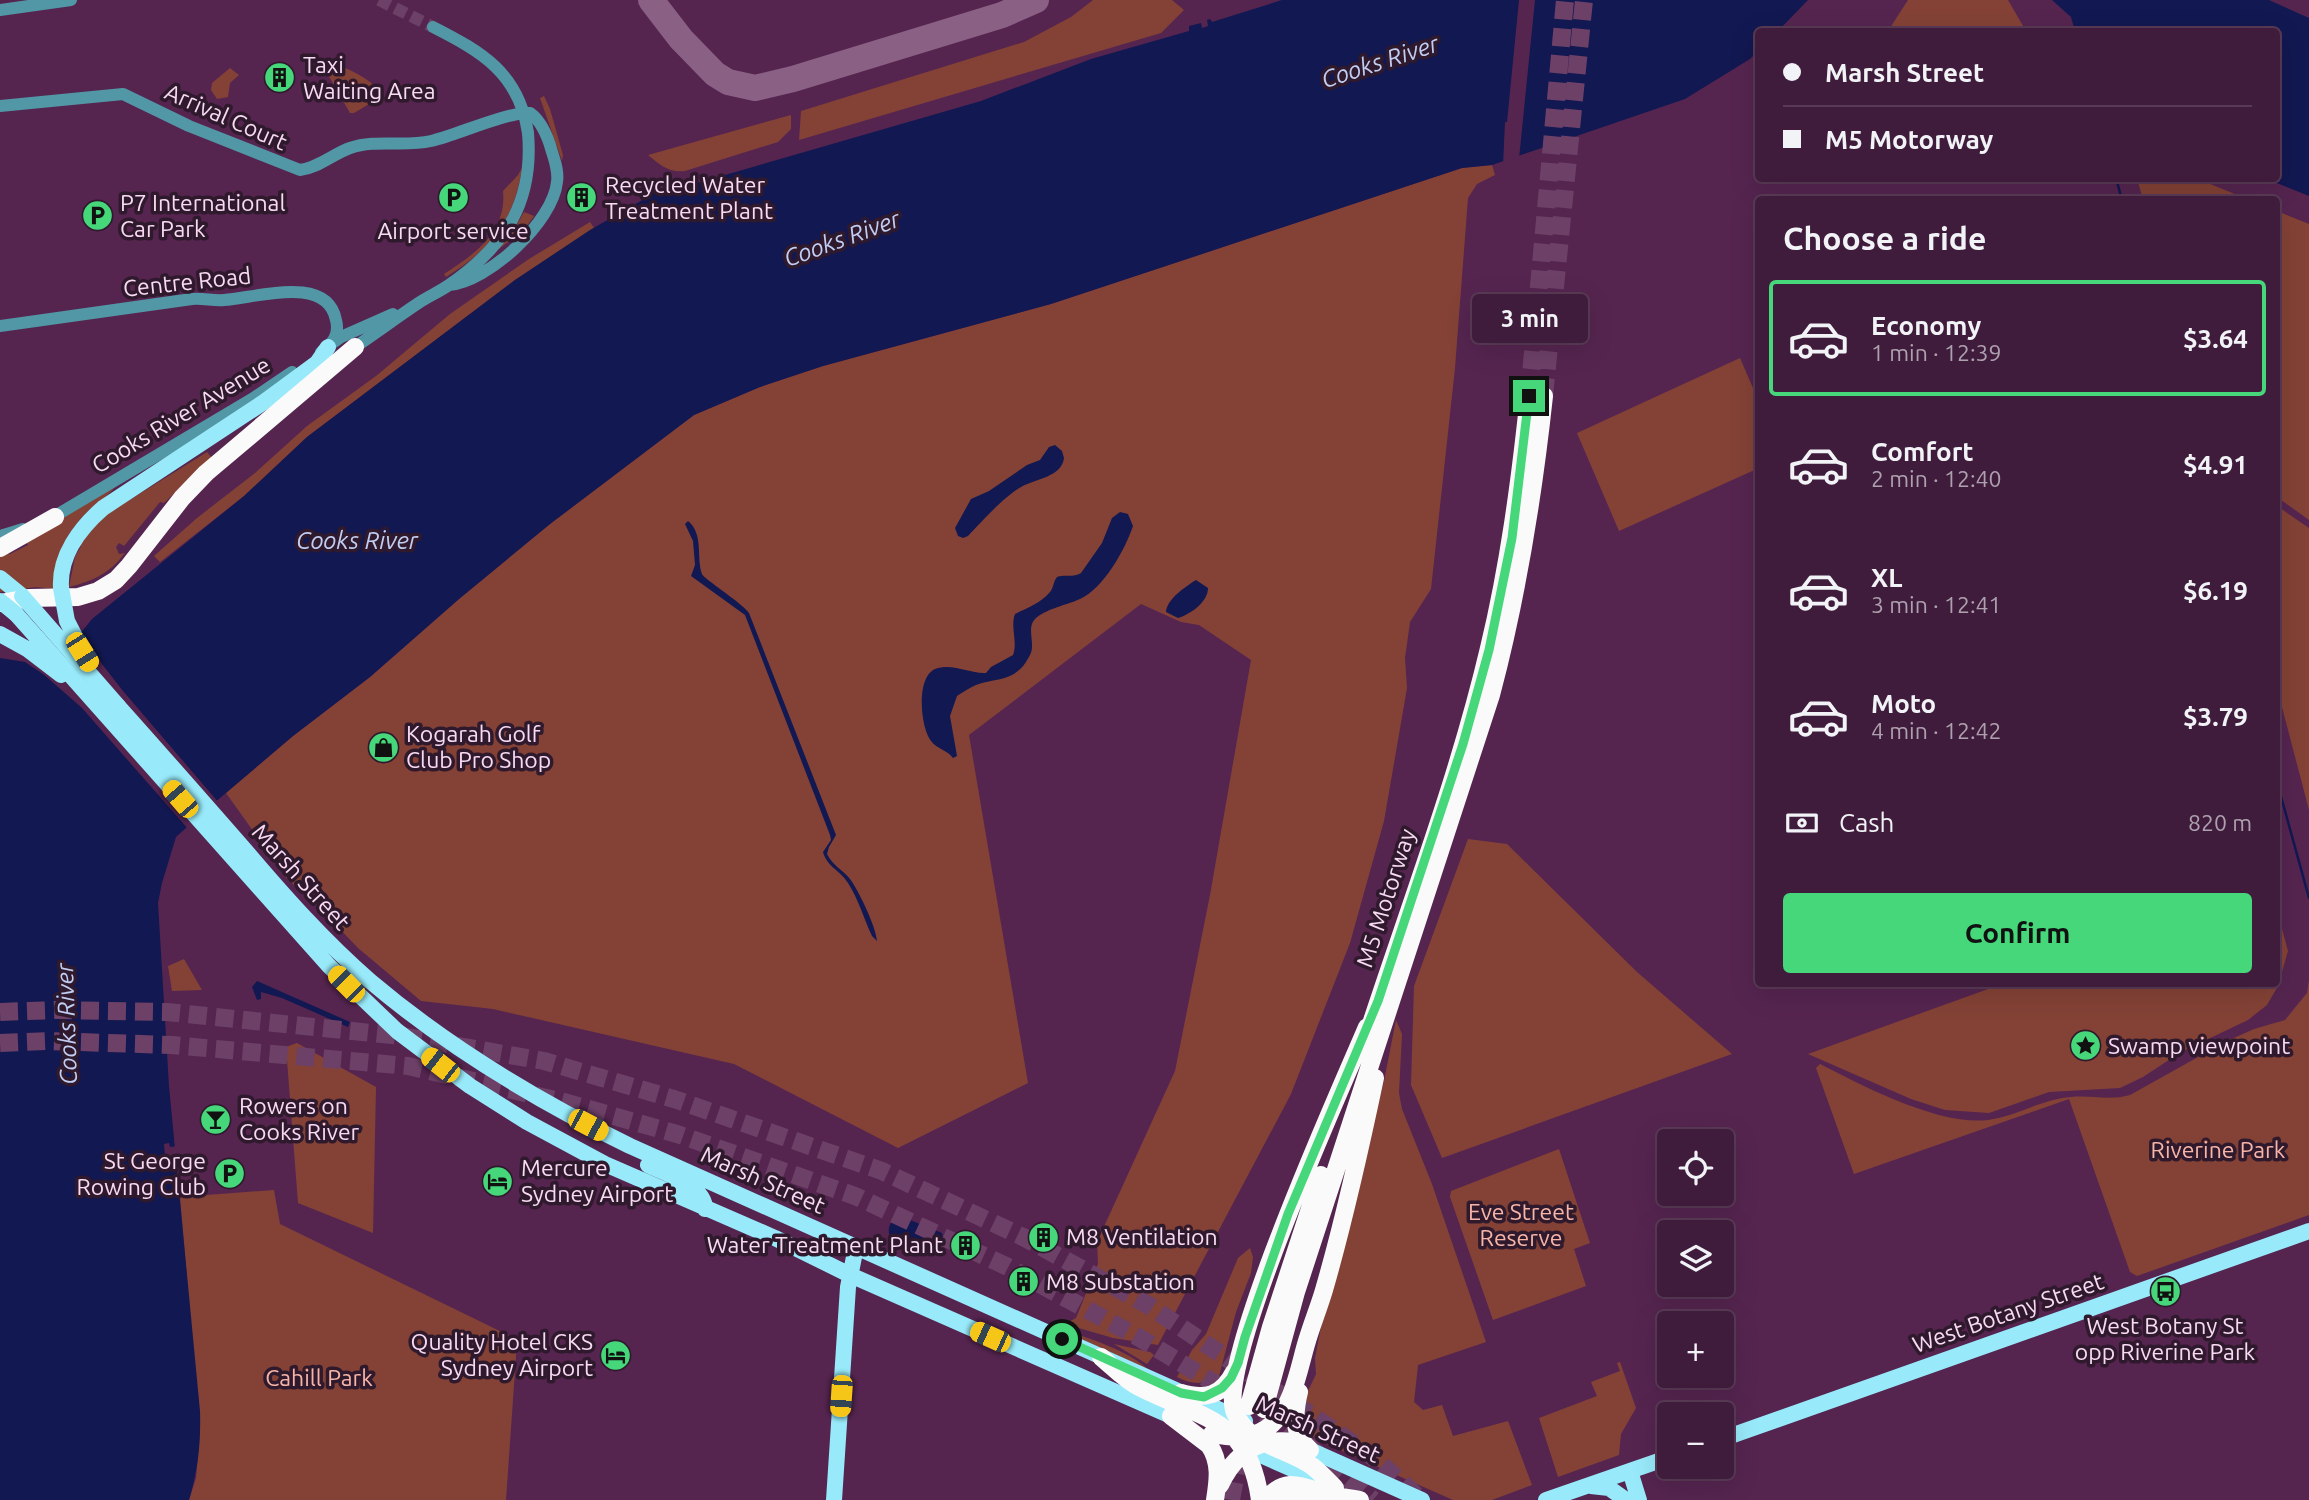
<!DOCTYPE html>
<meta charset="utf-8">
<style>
:root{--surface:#401c3c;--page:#472543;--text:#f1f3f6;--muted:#aea1af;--line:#593a56;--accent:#45d77a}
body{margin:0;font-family:Ubuntu,sans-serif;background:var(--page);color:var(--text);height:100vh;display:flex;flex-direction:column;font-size:26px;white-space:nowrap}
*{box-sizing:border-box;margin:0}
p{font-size:23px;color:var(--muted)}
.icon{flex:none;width:38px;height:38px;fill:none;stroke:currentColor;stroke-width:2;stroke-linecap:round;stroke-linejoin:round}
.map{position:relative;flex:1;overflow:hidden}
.side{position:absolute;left:1755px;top:196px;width:525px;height:791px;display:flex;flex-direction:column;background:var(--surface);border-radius:7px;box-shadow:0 7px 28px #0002,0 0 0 2px var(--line)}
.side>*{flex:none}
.guide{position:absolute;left:1755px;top:28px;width:525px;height:154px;border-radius:7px;box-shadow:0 7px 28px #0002,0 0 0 2px var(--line);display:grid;align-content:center;height:154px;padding:0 28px;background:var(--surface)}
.fabs{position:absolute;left:1657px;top:1129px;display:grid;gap:14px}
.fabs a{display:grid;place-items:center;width:77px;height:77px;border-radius:7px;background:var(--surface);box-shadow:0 7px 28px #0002,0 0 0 2px var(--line);font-size:35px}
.end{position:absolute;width:32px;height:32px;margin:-16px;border:9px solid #45d77a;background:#111;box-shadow:0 0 0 4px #111}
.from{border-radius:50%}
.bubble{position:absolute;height:49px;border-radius:7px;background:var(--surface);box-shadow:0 7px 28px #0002,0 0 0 2px var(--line);font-size:23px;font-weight:600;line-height:49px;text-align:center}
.car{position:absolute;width:21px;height:42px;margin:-21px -10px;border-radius:9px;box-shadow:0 0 5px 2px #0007;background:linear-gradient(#f5c518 24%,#345 0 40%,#f5c518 0 76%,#345 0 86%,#f5c518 0)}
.guide b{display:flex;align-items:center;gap:24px;height:66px;font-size:26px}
.guide b+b{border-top:2px solid var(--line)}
.guide i{width:18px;height:18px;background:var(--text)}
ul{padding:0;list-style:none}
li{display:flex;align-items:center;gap:21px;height:116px;margin:0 14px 10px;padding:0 14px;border:4px solid transparent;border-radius:7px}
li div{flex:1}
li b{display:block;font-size:26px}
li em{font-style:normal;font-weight:600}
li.selected{border-color:var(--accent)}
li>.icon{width:63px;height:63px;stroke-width:1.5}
h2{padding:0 28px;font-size:32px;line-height:84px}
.pay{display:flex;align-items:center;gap:18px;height:77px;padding:0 28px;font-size:26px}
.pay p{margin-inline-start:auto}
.action{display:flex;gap:14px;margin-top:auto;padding:14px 28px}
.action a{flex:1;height:80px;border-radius:7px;background:var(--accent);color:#111;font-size:28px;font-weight:600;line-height:80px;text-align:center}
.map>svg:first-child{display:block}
.green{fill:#844236}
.water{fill:#121851}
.pier{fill:#552550}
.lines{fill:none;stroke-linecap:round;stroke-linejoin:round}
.stream{stroke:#121851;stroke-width:2.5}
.taxiway{stroke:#8a6084;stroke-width:26}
.minor-tunnel{stroke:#6d4068;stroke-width:12;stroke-dasharray:12 6;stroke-linecap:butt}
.highway-tunnel{stroke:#6d4068;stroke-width:18;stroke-dasharray:18 9;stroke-linecap:butt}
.minor{stroke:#5197a5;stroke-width:12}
.major{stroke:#98eafa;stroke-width:16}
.highway{stroke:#fafafa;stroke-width:18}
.minor-bridge{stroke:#5197a5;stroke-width:12}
.major-bridge{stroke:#98eafa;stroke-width:16}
.route{stroke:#45d77a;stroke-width:9}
.labels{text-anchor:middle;stroke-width:7;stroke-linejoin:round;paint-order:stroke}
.poi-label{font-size:23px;fill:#f8daf3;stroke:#2f192c;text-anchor:start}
.street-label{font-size:23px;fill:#f8daf3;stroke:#2f192c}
.park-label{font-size:23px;fill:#f7b5a8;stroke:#2f192c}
.water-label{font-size:24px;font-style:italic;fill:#c1cdf2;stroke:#2f192c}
</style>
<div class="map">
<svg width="2309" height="1500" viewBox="0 0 2309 1500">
<rect width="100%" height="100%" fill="#552550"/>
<!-- green -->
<path class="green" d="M1093,0H1172L1184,10L1161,33L799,140L801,111L1024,42L1071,17Z
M1908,0H2008L2026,31H1888Z
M320,58L326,59C343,68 376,78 381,97L354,113H350L323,66L315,62Z
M230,68L239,75L230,83L228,97L217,99L211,90L212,83Z
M544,96L550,109L563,155L562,161L540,98Z
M791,115V129L778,142L685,171C669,173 660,165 648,155Z
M1492,165L1495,175L1477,184L1468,198L1455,368L1431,589L1410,622L1405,658L1407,688L1384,821L1350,943L1291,1094L1158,1345L1113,1338L1065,1324L1076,1318L1098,1264L1097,1242L1175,1071L1210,895L1251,660L1199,625L1181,622L1141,604L969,735L1028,1083L898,1148L734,1064L493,1009L421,1001L358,948L310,898L288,880L226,793L293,736L370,677L459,599L550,524L694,415L760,387L823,366L1051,304L1462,168Z
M522,168C514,221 491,249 446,277L444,274C475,254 507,232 503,191L518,175Z
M2137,179H2198L2247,199H2143Z
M2277,211L2309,224V520L2277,497Z
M524,212L534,216L524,230L492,254L510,233H512Z
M590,222L594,228L515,280L307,437L244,496L160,562L154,556L197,518L255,473L307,426L376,376L450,314L529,259Z
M1740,358L1759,402V468L1619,531L1577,433Z
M207,452L212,458L164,503L160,502L124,546L119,543L116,547L119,554L125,553C110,573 93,581 69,587L75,557L81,546L77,544L107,514Z
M115,487C108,496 99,501 90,509C67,531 53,557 55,589L36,587L0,592V552L10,554L28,545L25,539Z
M2277,506L2309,528V810L2277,688Z
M1468,839L1507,844L1637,972L1732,1054L1442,1158L1411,1085L1414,986Z
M2277,910L2288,951L2278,986L2267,1005L2248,1020L2181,1052L2143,1077L2120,1088L2049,1092L1989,1113L1945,1110L1911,1099L1808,1054L2002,984H2277Z
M184,959L202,990L172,991L168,966Z
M2309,980V1215L2137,1276L2130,1272L2069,1099L1854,1174L1816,1068L1820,1064C1863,1086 1939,1126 1988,1120C2016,1116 2043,1099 2071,1097C2091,1095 2110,1101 2130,1095L2225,1042L2254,1029L2285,1020L2307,993Z
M1396,1020L1402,1034L1399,1093L1402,1109L1432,1184L1486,1342L1418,1365L1414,1402L1423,1410L1442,1405L1453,1436L1508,1421L1532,1485L1492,1500H1453L1315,1439L1308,1429L1304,1419L1307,1393L1316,1374L1315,1358L1325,1306L1384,1081Z
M297,1043L376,1087L373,1233L298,1203L286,1047Z
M1559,1149L1590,1243L1574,1249L1586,1286L1493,1320L1450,1197L1451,1191Z
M274,1190L280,1224L508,1335L517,1342L506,1500H189L196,1478L200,1430L180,1197Z
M1250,1248L1253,1257L1251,1273L1236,1312L1219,1376C1203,1385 1193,1385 1177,1377L1192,1350L1206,1334L1238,1258Z
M1062,1330C1085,1336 1134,1353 1148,1370Z
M1114,1344L1150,1352L1154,1355L1147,1364Z
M1620,1362L1636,1408L1621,1434L1619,1455L1558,1477L1539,1418L1597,1396L1591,1382L1620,1371L1617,1363Z"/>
<!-- water -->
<path class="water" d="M1282,0H1808L1778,31L1759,32V50L1750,59L1685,99L1492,165L1462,168L1051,304L823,366L760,387L694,415L550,524L459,599L370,677L293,736L207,809L176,837L162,883L158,903L169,1086L200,1411C201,1442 198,1471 189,1500H0V658L25,662L46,676L92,619L244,496L307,437L515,280L590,230L646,198L647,194L652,192L656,195L981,101L1091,59L1189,31V26L1201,23L1202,28L1208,26L1207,20L1210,19L1212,22Z
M2052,0H2269L2309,18V196L2267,179L2277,178V32L2075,31L2071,17Z
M1055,445L1062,451L1064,458C1062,477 1035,479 1021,487C1005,496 981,522 968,536L963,538L958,536L955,528L971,499L989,491L1027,465L1040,460L1049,447Z
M1120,512L1128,514L1133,526C1125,550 1103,589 1080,599C1067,605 1045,609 1035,619C1026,628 1036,644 1030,655C1016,683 998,677 976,685C969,688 963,692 957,696L950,716L957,756L953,758C947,750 937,749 931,741C920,727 915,673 938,668C955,664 971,674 986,673L991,667L1013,655C1018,642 1010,627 1015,614C1027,608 1041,603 1050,592C1054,587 1053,582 1057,577C1065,574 1073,578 1081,573L1102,543L1112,518Z
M688,521C704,534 696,557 702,574C704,579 741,602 749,613L836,835L829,847L827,854C833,866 843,870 850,879C859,891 876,927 877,941L872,936C864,919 858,898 848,883C840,870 827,867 823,852L831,840L830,835L745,615L691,576L695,565L693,541L685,524Z
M1196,580L1208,588C1208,602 1191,614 1178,618L1166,612C1167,599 1185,587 1196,580Z
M257,981L350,1022L348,1027L282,998L261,992V999L257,1000L252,987Z
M898,1215L942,1233L943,1238L937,1252L931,1253L890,1236C886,1229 892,1218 898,1215Z"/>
<!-- pier -->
<path class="pier" d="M1519,0H1535L1519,159L1503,165L1505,122H1507Z
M79,629L102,664L123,691L219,803L189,830L82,708L25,658L45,671Z
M169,1143L170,1147L179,1146L180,1164H172V1168H166L164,1144Z"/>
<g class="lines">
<!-- stream -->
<path class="stream" d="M2116,178L2122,200
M2277,782L2309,898"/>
<!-- taxiway -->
<path class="taxiway" d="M651,0L681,39L715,74L728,82L755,88L793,79L1002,15L1036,0"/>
<!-- minor-tunnel -->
<path class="minor-tunnel" d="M379,0L433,27"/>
<!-- highway-tunnel -->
<path class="highway-tunnel" d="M1529,396L1565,0
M1544,396L1584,0
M0,1012L57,1010L167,1012L401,1036L544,1061L674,1099L882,1171L1023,1237L1148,1305L1373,1457L1419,1498
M0,1043L48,1041L172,1045L408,1066L564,1102L677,1134L855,1196L1008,1267L1138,1337L1234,1395
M1264,1413L1284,1426L1373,1500
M1231,1500L1240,1452"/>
<!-- minor -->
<path class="minor" d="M0,10L71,0
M0,106L123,94L189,126L300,170C318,168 333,154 350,148C376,139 404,147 431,141C457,135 506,112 530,113C540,120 546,133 550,145C553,157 559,169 557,182C553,222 488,282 449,285
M0,326L192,299C203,298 214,301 224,300C256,298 327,274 336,320C340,335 332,344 321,352
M331,344L341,337L393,314
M355,347C376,333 396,318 417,304C427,297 439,292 449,285C505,246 534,203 528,133
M50,519L252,399L292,372
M0,536L23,529"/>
<!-- major -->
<path class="major" d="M0,578L22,596
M61,588C59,556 80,528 103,508L264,402L317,363L328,347
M16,614L329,966L397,1031L470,1086L527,1122L605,1164L775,1238L850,1275L1180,1420
M0,634L27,649L61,675
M118,706C161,754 203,802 245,850C284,896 324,941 370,981C448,1047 538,1101 630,1146L1245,1421
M648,1165C666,1174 705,1185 705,1209
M1722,1439L2309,1231
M1240,1446L1331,1486
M1301,1446L1422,1500
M1630,1471L1639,1500
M1591,1486L1609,1488L1626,1500
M834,1500L848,1287L856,1247
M1546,1500L1670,1457"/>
<!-- highway -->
<path class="highway" d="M0,548L55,517
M0,603L30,598L78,597L98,591L116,580L129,566L182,498L206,473L355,347
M1366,1039C1408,910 1458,780 1489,648C1509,565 1520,481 1529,396
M1101,1357C1113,1367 1125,1380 1139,1387C1201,1419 1249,1417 1260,1500
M1299,1392C1294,1413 1292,1434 1310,1450
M1181,1393C1205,1400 1222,1396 1234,1372
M1249,1406L1271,1327L1321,1175
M1264,1409L1296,1292L1491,695C1517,597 1533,498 1544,396
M1171,1416L1209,1445C1221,1462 1218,1481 1215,1500
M1212,1434C1234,1438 1255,1440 1272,1424C1294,1404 1299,1367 1307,1341C1312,1324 1319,1307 1324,1290C1344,1221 1360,1149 1375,1078
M1220,1485C1234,1455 1258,1437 1292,1442
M1335,1488C1328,1481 1320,1472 1312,1466C1285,1447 1251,1447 1235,1413C1214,1368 1343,1084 1367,1027
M1266,1500C1285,1475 1303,1487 1327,1494C1338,1497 1349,1498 1360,1500
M1285,1500L1300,1495L1316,1498"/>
<!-- minor-bridge -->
<path class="minor-bridge" d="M433,27C482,52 519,73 528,133"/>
<!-- major-bridge -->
<path class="major-bridge" d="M61,588L67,621L86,658
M22,596L118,706
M0,601L16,614"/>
</g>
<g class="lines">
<!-- route -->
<path class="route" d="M1062,1339L1181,1393L1204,1397L1222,1388L1231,1378L1238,1363L1245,1337L1288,1214L1378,1001L1463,744L1489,650L1512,538L1529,396"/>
</g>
<!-- icons -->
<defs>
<symbol id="building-disc" viewBox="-11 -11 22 22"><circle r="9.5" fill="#45d77a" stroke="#2f192c"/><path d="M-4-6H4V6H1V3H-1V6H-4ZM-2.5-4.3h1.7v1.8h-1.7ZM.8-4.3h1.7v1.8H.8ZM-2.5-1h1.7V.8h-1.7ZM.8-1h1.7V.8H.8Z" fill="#111"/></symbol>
<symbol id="parking-disc" viewBox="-11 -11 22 22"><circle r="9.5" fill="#45d77a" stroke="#2f192c"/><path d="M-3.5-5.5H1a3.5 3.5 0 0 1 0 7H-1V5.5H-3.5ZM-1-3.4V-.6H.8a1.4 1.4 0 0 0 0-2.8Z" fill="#111"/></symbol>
<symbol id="shop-disc" viewBox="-11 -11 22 22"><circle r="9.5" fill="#45d77a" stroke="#2f192c"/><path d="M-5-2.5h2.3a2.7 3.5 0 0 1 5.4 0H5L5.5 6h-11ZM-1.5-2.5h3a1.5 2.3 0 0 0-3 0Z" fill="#111"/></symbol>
<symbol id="sight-disc" viewBox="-11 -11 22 22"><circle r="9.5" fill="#45d77a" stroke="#2f192c"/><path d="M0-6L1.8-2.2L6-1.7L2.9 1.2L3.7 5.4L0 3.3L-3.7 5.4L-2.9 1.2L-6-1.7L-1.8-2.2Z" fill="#111"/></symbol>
<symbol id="bar-disc" viewBox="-11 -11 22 22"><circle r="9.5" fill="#45d77a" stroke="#2f192c"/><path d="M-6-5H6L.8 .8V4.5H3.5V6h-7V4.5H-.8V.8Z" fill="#111"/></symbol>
<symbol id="hotel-disc" viewBox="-11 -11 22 22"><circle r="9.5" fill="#45d77a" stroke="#2f192c"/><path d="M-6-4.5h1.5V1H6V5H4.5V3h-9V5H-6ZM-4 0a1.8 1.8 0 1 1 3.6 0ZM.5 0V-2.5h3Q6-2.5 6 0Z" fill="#111"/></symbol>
<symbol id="bus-disc" viewBox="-11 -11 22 22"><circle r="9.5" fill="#45d77a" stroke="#2f192c"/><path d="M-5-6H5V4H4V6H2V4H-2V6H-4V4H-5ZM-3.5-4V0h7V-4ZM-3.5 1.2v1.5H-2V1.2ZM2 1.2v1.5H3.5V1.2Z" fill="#111"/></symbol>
</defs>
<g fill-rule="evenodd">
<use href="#building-disc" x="262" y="60" width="35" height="35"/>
<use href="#parking-disc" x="436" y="180" width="35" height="35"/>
<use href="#building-disc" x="564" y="180" width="35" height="35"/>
<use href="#parking-disc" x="80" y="198" width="35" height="35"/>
<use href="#shop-disc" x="366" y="730" width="35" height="35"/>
<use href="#sight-disc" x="2068" y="1028" width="35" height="35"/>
<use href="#bar-disc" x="198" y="1102" width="35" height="35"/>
<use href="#parking-disc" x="212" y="1156" width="35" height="35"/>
<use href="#hotel-disc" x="480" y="1164" width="35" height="35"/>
<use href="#building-disc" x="1026" y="1220" width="35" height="35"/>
<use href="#building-disc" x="948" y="1228" width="35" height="35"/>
<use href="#building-disc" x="1006" y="1264" width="35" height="35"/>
<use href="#bus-disc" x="2148" y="1274" width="35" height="35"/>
<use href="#hotel-disc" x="598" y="1338" width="35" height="35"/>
</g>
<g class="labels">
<!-- poi labels -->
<g class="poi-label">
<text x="303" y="73">Taxi<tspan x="303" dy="26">Waiting Area</tspan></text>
<text x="605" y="193">Recycled Water<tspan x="605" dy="26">Treatment Plant</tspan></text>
<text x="120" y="211">P7 International<tspan x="120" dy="26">Car Park</tspan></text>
<text x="453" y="239" text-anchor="middle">Airport service</text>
<text x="406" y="742">Kogarah Golf<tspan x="406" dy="26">Club Pro Shop</tspan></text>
<text x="2108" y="1054">Swamp viewpoint</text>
<text x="239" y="1114">Rowers on<tspan x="239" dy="26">Cooks River</tspan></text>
<text x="206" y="1169" text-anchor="end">St George<tspan x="206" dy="26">Rowing Club</tspan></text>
<text x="521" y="1176">Mercure<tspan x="521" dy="26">Sydney Airport</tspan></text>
<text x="1066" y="1245">M8 Ventilation</text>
<text x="943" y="1253" text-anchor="end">Water Treatment Plant</text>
<text x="1046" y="1290">M8 Substation</text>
<text x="2165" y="1334" text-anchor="middle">West Botany St<tspan x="2165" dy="26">opp Riverine Park</tspan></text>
<text x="593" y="1350" text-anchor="end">Quality Hotel CKS<tspan x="593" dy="26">Sydney Airport</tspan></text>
</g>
<!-- street labels -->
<g class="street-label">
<text transform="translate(226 117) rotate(24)" y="8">Arrival Court</text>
<text transform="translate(187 282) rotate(-6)" y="8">Centre Road</text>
<text transform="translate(181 415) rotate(-31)" y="8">Cooks River Avenue</text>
<text transform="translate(301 877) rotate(48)" y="8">Marsh Street</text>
<text transform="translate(1386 898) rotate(-72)" y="8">M5 Motorway</text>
<text transform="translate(763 1180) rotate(24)" y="8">Marsh Street</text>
<text transform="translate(2008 1313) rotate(-19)" y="8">West Botany Street</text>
<text transform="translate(1318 1429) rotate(24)" y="8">Marsh Street</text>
</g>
<!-- park labels -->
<g class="park-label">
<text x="2218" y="1158">Riverine Park</text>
<text x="1521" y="1220">Eve Street<tspan x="1521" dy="26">Reserve</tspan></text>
<text x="319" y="1386">Cahill Park</text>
</g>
<!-- water labels -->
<g class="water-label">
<text transform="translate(1380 62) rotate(-18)" y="8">Cooks River</text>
<text transform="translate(842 239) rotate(-20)" y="8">Cooks River</text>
<text x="357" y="549">Cooks River</text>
<text transform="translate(67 1024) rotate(-92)" y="8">Cooks River</text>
</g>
</g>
</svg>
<div class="fabs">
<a><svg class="icon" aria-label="locate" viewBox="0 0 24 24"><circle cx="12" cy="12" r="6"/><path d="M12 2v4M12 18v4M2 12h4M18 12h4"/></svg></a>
<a><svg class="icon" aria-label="layers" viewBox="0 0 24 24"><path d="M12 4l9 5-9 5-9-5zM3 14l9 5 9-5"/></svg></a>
<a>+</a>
<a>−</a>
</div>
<i class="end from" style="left:1062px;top:1339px"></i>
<i class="end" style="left:1529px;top:396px"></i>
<div class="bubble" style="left:1472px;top:294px;width:116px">3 min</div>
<i class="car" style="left:82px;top:652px;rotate:148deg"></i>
<i class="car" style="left:180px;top:799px;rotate:319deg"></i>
<i class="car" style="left:346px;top:984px;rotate:315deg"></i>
<i class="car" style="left:440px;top:1065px;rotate:308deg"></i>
<i class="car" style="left:588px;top:1125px;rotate:118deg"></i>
<i class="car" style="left:990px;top:1337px;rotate:294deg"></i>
<i class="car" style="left:841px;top:1396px;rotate:184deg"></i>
<div class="guide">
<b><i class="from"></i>Marsh Street</b>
<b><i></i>M5 Motorway</b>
</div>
<section class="side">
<h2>Choose a ride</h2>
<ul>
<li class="selected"><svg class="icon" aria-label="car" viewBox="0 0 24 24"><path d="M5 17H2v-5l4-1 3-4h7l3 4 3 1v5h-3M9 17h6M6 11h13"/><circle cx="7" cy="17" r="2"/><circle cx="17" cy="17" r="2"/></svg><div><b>Economy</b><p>1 min · 12:39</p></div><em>$3.64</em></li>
<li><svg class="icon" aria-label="car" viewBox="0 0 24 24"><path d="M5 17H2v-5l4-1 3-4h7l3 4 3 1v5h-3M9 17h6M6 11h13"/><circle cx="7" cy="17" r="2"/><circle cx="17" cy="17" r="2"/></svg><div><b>Comfort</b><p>2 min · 12:40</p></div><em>$4.91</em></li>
<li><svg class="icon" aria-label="car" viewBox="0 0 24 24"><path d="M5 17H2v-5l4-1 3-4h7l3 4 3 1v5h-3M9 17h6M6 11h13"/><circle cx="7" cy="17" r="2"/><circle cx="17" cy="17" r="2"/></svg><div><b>XL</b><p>3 min · 12:41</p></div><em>$6.19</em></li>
<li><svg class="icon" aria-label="car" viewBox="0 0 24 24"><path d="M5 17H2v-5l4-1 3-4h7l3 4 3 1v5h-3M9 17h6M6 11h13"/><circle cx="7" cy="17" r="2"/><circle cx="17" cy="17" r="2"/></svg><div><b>Moto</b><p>4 min · 12:42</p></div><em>$3.79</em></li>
</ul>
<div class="pay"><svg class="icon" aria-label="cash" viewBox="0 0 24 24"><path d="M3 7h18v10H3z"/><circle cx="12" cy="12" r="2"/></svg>Cash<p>820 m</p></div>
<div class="action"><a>Confirm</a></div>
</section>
</div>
